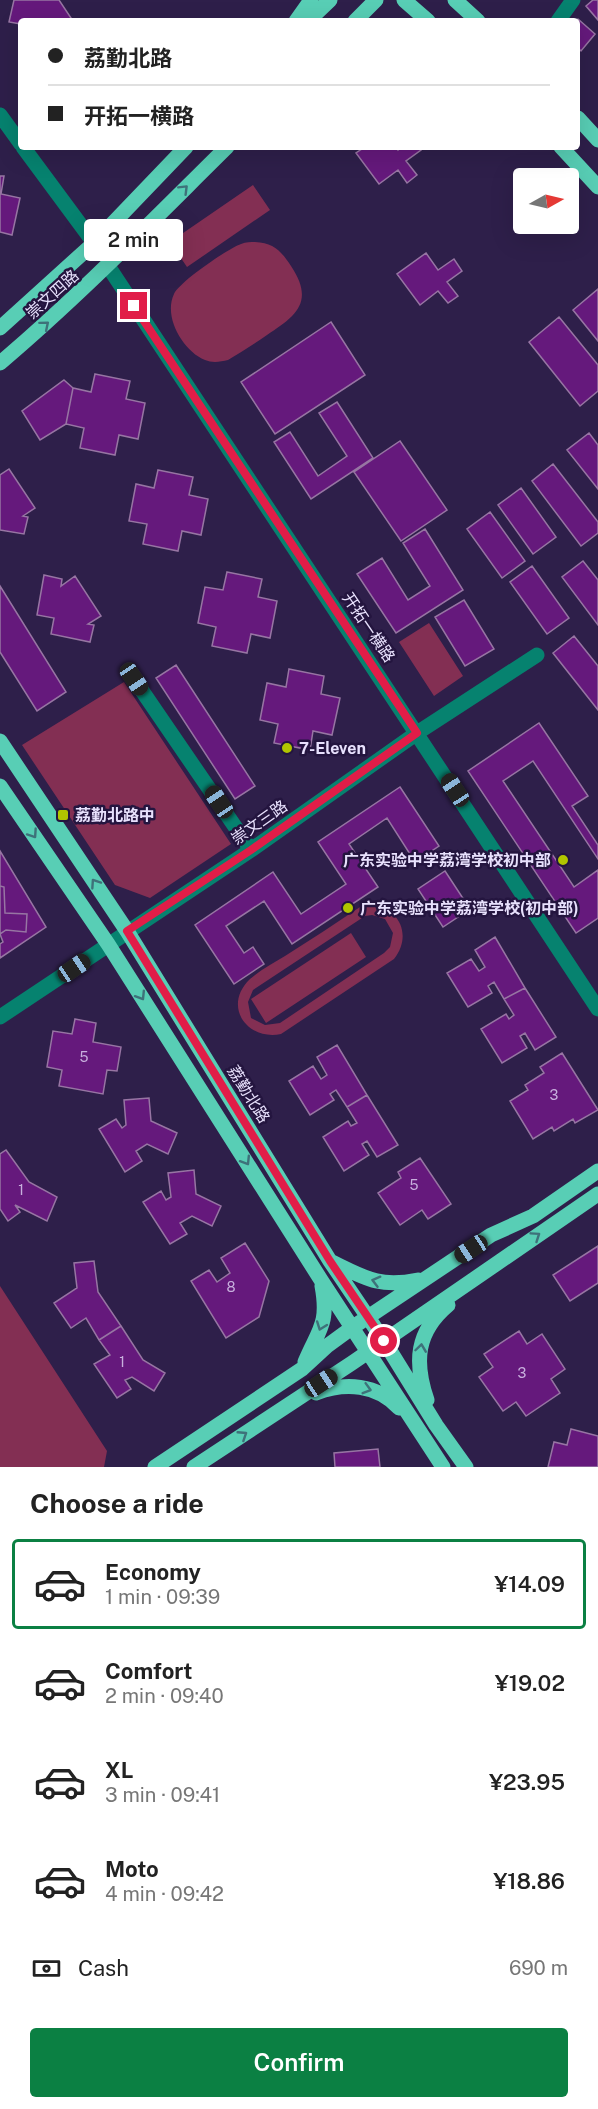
<!DOCTYPE html>
<meta charset="utf-8">
<style>
:root{--surface:#fff;--page:#f2f2f2;--text:#222;--muted:#767676;--line:#e0e0e0;--accent:#0b8043}
body{margin:0;font-family:"Public Sans","Noto Sans SC",sans-serif;background:var(--page);color:var(--text);height:100vh;display:flex;flex-direction:column;font-size:22px;white-space:nowrap}
*{box-sizing:border-box;margin:0}
p{font-size:20px;color:var(--muted)}
.icon{flex:none;width:33px;height:33px;fill:none;stroke:currentColor;stroke-width:2;stroke-linecap:round;stroke-linejoin:round}
.map{position:relative;height:1467px;overflow:hidden}
.drawer{display:flex;flex-direction:column;background:var(--surface);flex:1}
.drawer>*{flex:none}
.hud{position:absolute;left:18px;top:18px;width:562px;height:132px;border-radius:6px;box-shadow:0 6px 24px #0002;display:grid;align-content:center;height:132px;padding:0 30px;background:var(--surface)}
.needle{width:39px;rotate:82deg}
.controls{position:absolute;left:513px;top:168px;display:grid;gap:12px}
.controls a{display:grid;place-items:center;width:66px;height:66px;border-radius:6px;background:var(--surface);box-shadow:0 6px 24px #0002;font-size:30px}
.end{position:absolute;width:27px;height:27px;margin:-14px;border:8px solid #e11d48;background:#fff;box-shadow:0 0 0 3px #fff}
.from{border-radius:50%}
.bubble{position:absolute;height:42px;border-radius:6px;background:var(--surface);box-shadow:0 6px 24px #0002;font-size:20px;font-weight:600;line-height:42px;text-align:center}
.car{position:absolute;width:18px;height:36px;margin:-18px -9px;border-radius:8px;box-shadow:0 0 4px 2px #0007;background:linear-gradient(#222 24%,#8ab4d8 0 40%,#222 0 76%,#8ab4d8 0 86%,#222 0)}
.hud b{display:flex;align-items:center;gap:21px;height:57px;font-size:22px}
.hud b+b{border-top:2px solid var(--line)}
.hud i{width:15px;height:15px;background:var(--text)}
ul{padding:0;list-style:none}
li{display:flex;align-items:center;gap:18px;height:90px;margin:0 12px 9px;padding:0 18px;border:3px solid transparent;border-radius:6px}
li div{flex:1}
li b{display:block;font-size:22px}
li em{font-style:normal;font-weight:600}
li.selected{border-color:var(--accent)}
li>.icon{width:54px;height:54px;stroke-width:1.5}
h2{padding:0 30px;font-size:27px;line-height:72px}
.pay{display:flex;align-items:center;gap:15px;height:66px;padding:0 30px;font-size:22px}
.pay p{margin-inline-start:auto}
.cta{display:flex;gap:12px;margin-top:auto;padding:12px 30px}
.cta a{flex:1;height:69px;border-radius:6px;background:var(--accent);color:#fff;font-size:24px;font-weight:600;line-height:69px;text-align:center}
.map>svg:first-child{display:block}
.green{fill:#832f53;fill-rule:evenodd}
.building{fill:#65197c;stroke:#9775a3;stroke-width:1.5}
.lines{fill:none;stroke-linecap:round;stroke-linejoin:round}
.minor{stroke:#06826f;stroke-width:15}
.major{stroke:#58ceb5;stroke-width:15}
.oneway{stroke:#3e727a}
.route{stroke:#e11d48;stroke-width:8}
.poi-dot{fill:#b1c500;stroke:#24153f;stroke-width:2}
.labels{text-anchor:middle;stroke-width:5;stroke-linejoin:round;paint-order:stroke}
.number-label{font-size:14px;fill:#c7afdd}
.street-label{font-size:16px;fill:#e8e1fd;stroke:#24153f}
.poi-label{font-size:16px;font-weight:bold;fill:#e8e1fd;stroke:#24153f;text-anchor:start}
</style>
<div class="map">
<svg width="598" height="1467" viewBox="0 0 598 1467">
<rect width="100%" height="100%" fill="#2e1f4a"/>
<!-- green -->
<path class="green" d="M253,185L270,210L187,267L170,242Z
M255,242C274,243 281,251 291,266C315,302 296,316 267,335C254,344 241,352 228,360C220,362 212,363 205,360C183,351 163,317 174,294C179,282 229,248 241,244C246,242 251,242 255,242Z
M429,623L463,676L434,696L399,642Z
M124,682L231,844L150,898L115,885L22,745Z
M369,905C399,906 413,935 394,959L281,1034C247,1041 222,1006 250,979C260,970 274,963 285,956C310,940 335,924 360,907ZM372,915L385,919L393,933L390,947L384,953L280,1023L265,1025L251,1018L248,1002L253,990L365,916Z
M351,933L366,957L266,1023L251,999Z
M0,1286L107,1451L104,1467H0Z"/>
<!-- building -->
<path class="building" d="M14,0H59L73,21H21V24L9,22Z
M593,0H598V20L586,6Z
M578,19L595,34L581,51L578,48L576,21Z
M365,147H396L398,150L401,147H419L421,150L406,161L417,175L407,183L398,170L379,184L356,153Z
M0,176H4L1,194L20,198L12,235L0,232Z
M426,253L438,270L454,259L462,271L447,282L458,296L448,303L438,291L420,305L397,274Z
M598,289V341L573,310Z
M559,317L598,365V391L580,406L529,342Z
M331,322L365,375L275,434L241,382Z
M95,374L130,381L126,399L145,403L138,439L119,435L115,455L80,448L84,428L66,424L73,388L91,392Z
M64,380L73,388L66,424L40,440L22,411Z
M337,402L373,458L311,499L274,442L290,432L318,476L347,456L319,413Z
M589,433L598,445V489L567,450Z
M400,441L447,510L401,541L354,472Z
M553,464L598,522V533L581,546L532,481Z
M9,469L35,508L23,516L28,517L24,534L0,530V475Z
M158,470L193,477L189,495L208,499L201,535L182,531L178,551L143,544L147,524L129,521L136,484L154,488Z
M521,488L556,537L533,554L498,505Z
M490,512L525,561L502,578L467,529Z
M425,529L463,590L396,633L357,574L382,558L408,600L430,586L403,543Z
M583,561L598,580V625L562,577Z
M532,566L569,618L547,634L510,582Z
M227,572L262,579L258,597L277,601L270,638L251,634L247,653L212,646L216,627L198,623L205,587L223,590Z
M44,575L62,579L61,586L75,576L101,616L88,624L94,625L90,642L51,634L54,618L37,615Z
M0,586L66,692L37,711L0,652Z
M464,600L494,649L465,666L435,617Z
M574,636L598,666V710L553,653Z
M176,665L255,786L235,799L156,678Z
M289,669L324,676L321,694L340,698L332,735L313,731L310,750L274,743L278,724L260,720L267,683L286,687Z
M539,723L588,796L572,806L598,845V859L533,761L503,781L574,887L598,870V918L576,933L468,771Z
M400,787L439,846L415,862L387,818L349,844L378,887L292,944L264,901L226,926L244,953L253,947L264,964L234,984L195,925L273,872L301,914L346,884L318,842Z
M0,851L46,927L0,958V944L3,942L0,934L6,930L26,932L27,914L5,913L4,887L0,886Z
M445,871L470,909L443,927L418,889Z
M0,886L4,887L5,913L27,914L26,932L6,930L0,934Z
M495,937L525,988L504,999L494,982L488,986L492,993L468,1007L447,973L471,959L479,971L485,967L475,950Z
M525,988L556,1037L535,1050L525,1033L520,1036L527,1048L502,1063L481,1029L506,1014L509,1019L514,1015L504,999Z
M75,1019L96,1023L93,1042L121,1047L117,1071L107,1070L103,1094L59,1086L62,1070L47,1067L53,1031L72,1034Z
M337,1045L367,1095L347,1107L336,1090L330,1094L334,1100L310,1115L289,1081L313,1066L321,1079L327,1075L317,1057Z
M562,1053L598,1110L575,1123L573,1119L554,1131L552,1127L533,1139L510,1101L528,1090L525,1085L544,1073L540,1067Z
M367,1095L398,1145L377,1157L367,1141L362,1144L369,1155L344,1171L323,1137L348,1121L351,1126L357,1123L347,1107Z
M149,1098L151,1121L177,1133L168,1154L147,1144L136,1151L142,1161L125,1172L99,1129L116,1119L122,1128L126,1125L124,1100Z
M6,1150L29,1182L57,1197L47,1221L15,1205L20,1212L8,1221L0,1209V1154Z
M420,1158L451,1204L428,1219L422,1210L400,1225L378,1193L401,1178L398,1172Z
M194,1170L196,1194L221,1206L212,1226L192,1216L180,1223L187,1234L170,1244L143,1202L161,1191L166,1200L171,1197L168,1173Z
M245,1243L269,1281L259,1317L226,1338L191,1281L209,1270L217,1282L230,1273L221,1258Z
M598,1246V1283L570,1301L553,1275Z
M94,1261L98,1292L121,1326L99,1340L86,1318L71,1328L54,1303L77,1288L74,1263Z
M121,1326L143,1360L165,1373L154,1391L132,1377L125,1380L131,1389L117,1398L94,1364L110,1355L99,1340Z
M519,1331L527,1344L542,1334L565,1369L551,1379L560,1393L526,1416L516,1402L503,1411L479,1377L493,1367L484,1354Z
M571,1429L598,1436V1467H548L554,1442L567,1445Z
M378,1449L380,1467H335L334,1453Z"/>
<g class="lines">
<!-- minor -->
<path class="minor" d="M558,21L573,0
M0,115L21,144
M23,147L94,243
M108,266L598,1009
M134,679L251,850
M0,1017L251,850L417,733L537,655"/>
<!-- major -->
<path class="major" d="M404,0L428,21
M455,0L478,21
M296,21L311,0
M308,21L330,0
M355,21L376,0
M578,118L598,140
M561,147L598,187
M0,328L94,243L186,147
M0,363C80,295 152,221 227,147
M0,741L127,931L330,1261L384,1341L436,1425L466,1467
M0,786L108,944L321,1280L443,1467
M330,1261C365,1278 379,1288 418,1280
M305,1362C319,1329 329,1324 322,1286
M316,1393C345,1382 377,1384 399,1408
M427,1400C414,1362 416,1332 448,1305
M155,1467L302,1369L327,1346L353,1327L491,1235L533,1216L598,1171
M194,1467L352,1363L598,1194"/>
</g>
<!-- one-way arrows -->
<defs><path id="oneway-chevron" d="M-2-3.5L2.5 0L-2 3.5" fill="none" stroke-width="1.6" stroke-linecap="round" stroke-linejoin="round" transform="scale(1.5)"/></defs>
<g class="oneway">
<use href="#oneway-chevron" transform="translate(184 189) rotate(-45)"/>
<use href="#oneway-chevron" transform="translate(45 325) rotate(-40)"/>
<use href="#oneway-chevron" transform="translate(33 834) rotate(56)"/>
<use href="#oneway-chevron" transform="translate(95 883) rotate(-124)"/>
<use href="#oneway-chevron" transform="translate(141 996) rotate(58)"/>
<use href="#oneway-chevron" transform="translate(246 1161) rotate(58)"/>
<use href="#oneway-chevron" transform="translate(536 1236) rotate(-34)"/>
<use href="#oneway-chevron" transform="translate(376 1281) rotate(-165)"/>
<use href="#oneway-chevron" transform="translate(321 1326) rotate(110)"/>
<use href="#oneway-chevron" transform="translate(421 1348) rotate(-82)"/>
<use href="#oneway-chevron" transform="translate(367 1389) rotate(16)"/>
<use href="#oneway-chevron" transform="translate(243 1435) rotate(-33)"/>
</g>
<g class="lines">
<!-- route -->
<path class="route" d="M134,306L417,733L251,850L127,931L330,1261L384,1341"/>
</g>
<!-- markers -->
<g class="poi-dot">
<circle cx="287" cy="748" r="6"/>
<rect x="57" y="809" width="12" height="12" rx="3"/>
<circle cx="563" cy="860" r="6"/>
<circle cx="348" cy="908" r="6"/>
</g>
<g class="labels">
<!-- number labels -->
<g class="number-label">
<text x="84" y="1062">5</text>
<text x="554" y="1100">3</text>
<text x="414" y="1190">5</text>
<text x="21" y="1195">1</text>
<text x="231" y="1292">8</text>
<text x="122" y="1367">1</text>
<text x="522" y="1378">3</text>
</g>
<!-- street labels -->
<g class="street-label">
<text transform="translate(52 294) rotate(-42)" y="6">崇文四路</text>
<text transform="translate(369 627) rotate(56)" y="6">开拓一横路</text>
<text transform="translate(259 822) rotate(-35)" y="6">崇文三路</text>
<text transform="translate(249 1094) rotate(58)" y="6">荔勤北路</text>
</g>
<!-- poi labels -->
<g class="poi-label">
<text x="299" y="754">7-Eleven</text>
<text x="75" y="821">荔勤北路中</text>
<text x="551" y="866" text-anchor="end">广东实验中学荔湾学校初中部</text>
<text x="360" y="914">广东实验中学荔湾学校(初中部)</text>
</g>
</g>
</svg>
<div class="controls">
<a><svg class="needle" viewBox="-14 -14 28 28"><path d="M0-13l5 13h-10z" fill="#e53935"/><path d="M0 13l5-13h-10z" fill="#767676"/></svg></a>
</div>
<i class="end from" style="left:384px;top:1341px"></i>
<i class="end" style="left:134px;top:306px"></i>
<div class="bubble" style="left:84px;top:219px;width:99px">2 min</div>
<i class="car" style="left:134px;top:679px;rotate:146deg"></i>
<i class="car" style="left:455px;top:790px;rotate:327deg"></i>
<i class="car" style="left:219px;top:802px;rotate:326deg"></i>
<i class="car" style="left:74px;top:968px;rotate:56deg"></i>
<i class="car" style="left:471px;top:1249px;rotate:237deg"></i>
<i class="car" style="left:321px;top:1383px;rotate:57deg"></i>
<div class="hud">
<b><i class="from"></i>荔勤北路</b>
<b><i></i>开拓一横路</b>
</div>
</div>
<section class="drawer">
<h2>Choose a ride</h2>
<ul>
<li class="selected"><svg class="icon" aria-label="car" viewBox="0 0 24 24"><path d="M5 17H2v-5l4-1 3-4h7l3 4 3 1v5h-3M9 17h6M6 11h13"/><circle cx="7" cy="17" r="2"/><circle cx="17" cy="17" r="2"/></svg><div><b>Economy</b><p>1 min · 09:39</p></div><em>¥14.09</em></li>
<li><svg class="icon" aria-label="car" viewBox="0 0 24 24"><path d="M5 17H2v-5l4-1 3-4h7l3 4 3 1v5h-3M9 17h6M6 11h13"/><circle cx="7" cy="17" r="2"/><circle cx="17" cy="17" r="2"/></svg><div><b>Comfort</b><p>2 min · 09:40</p></div><em>¥19.02</em></li>
<li><svg class="icon" aria-label="car" viewBox="0 0 24 24"><path d="M5 17H2v-5l4-1 3-4h7l3 4 3 1v5h-3M9 17h6M6 11h13"/><circle cx="7" cy="17" r="2"/><circle cx="17" cy="17" r="2"/></svg><div><b>XL</b><p>3 min · 09:41</p></div><em>¥23.95</em></li>
<li><svg class="icon" aria-label="car" viewBox="0 0 24 24"><path d="M5 17H2v-5l4-1 3-4h7l3 4 3 1v5h-3M9 17h6M6 11h13"/><circle cx="7" cy="17" r="2"/><circle cx="17" cy="17" r="2"/></svg><div><b>Moto</b><p>4 min · 09:42</p></div><em>¥18.86</em></li>
</ul>
<div class="pay"><svg class="icon" aria-label="cash" viewBox="0 0 24 24"><path d="M3 7h18v10H3z"/><circle cx="12" cy="12" r="2"/></svg>Cash<p>690 m</p></div>
<div class="cta"><a>Confirm</a></div>
</section>
